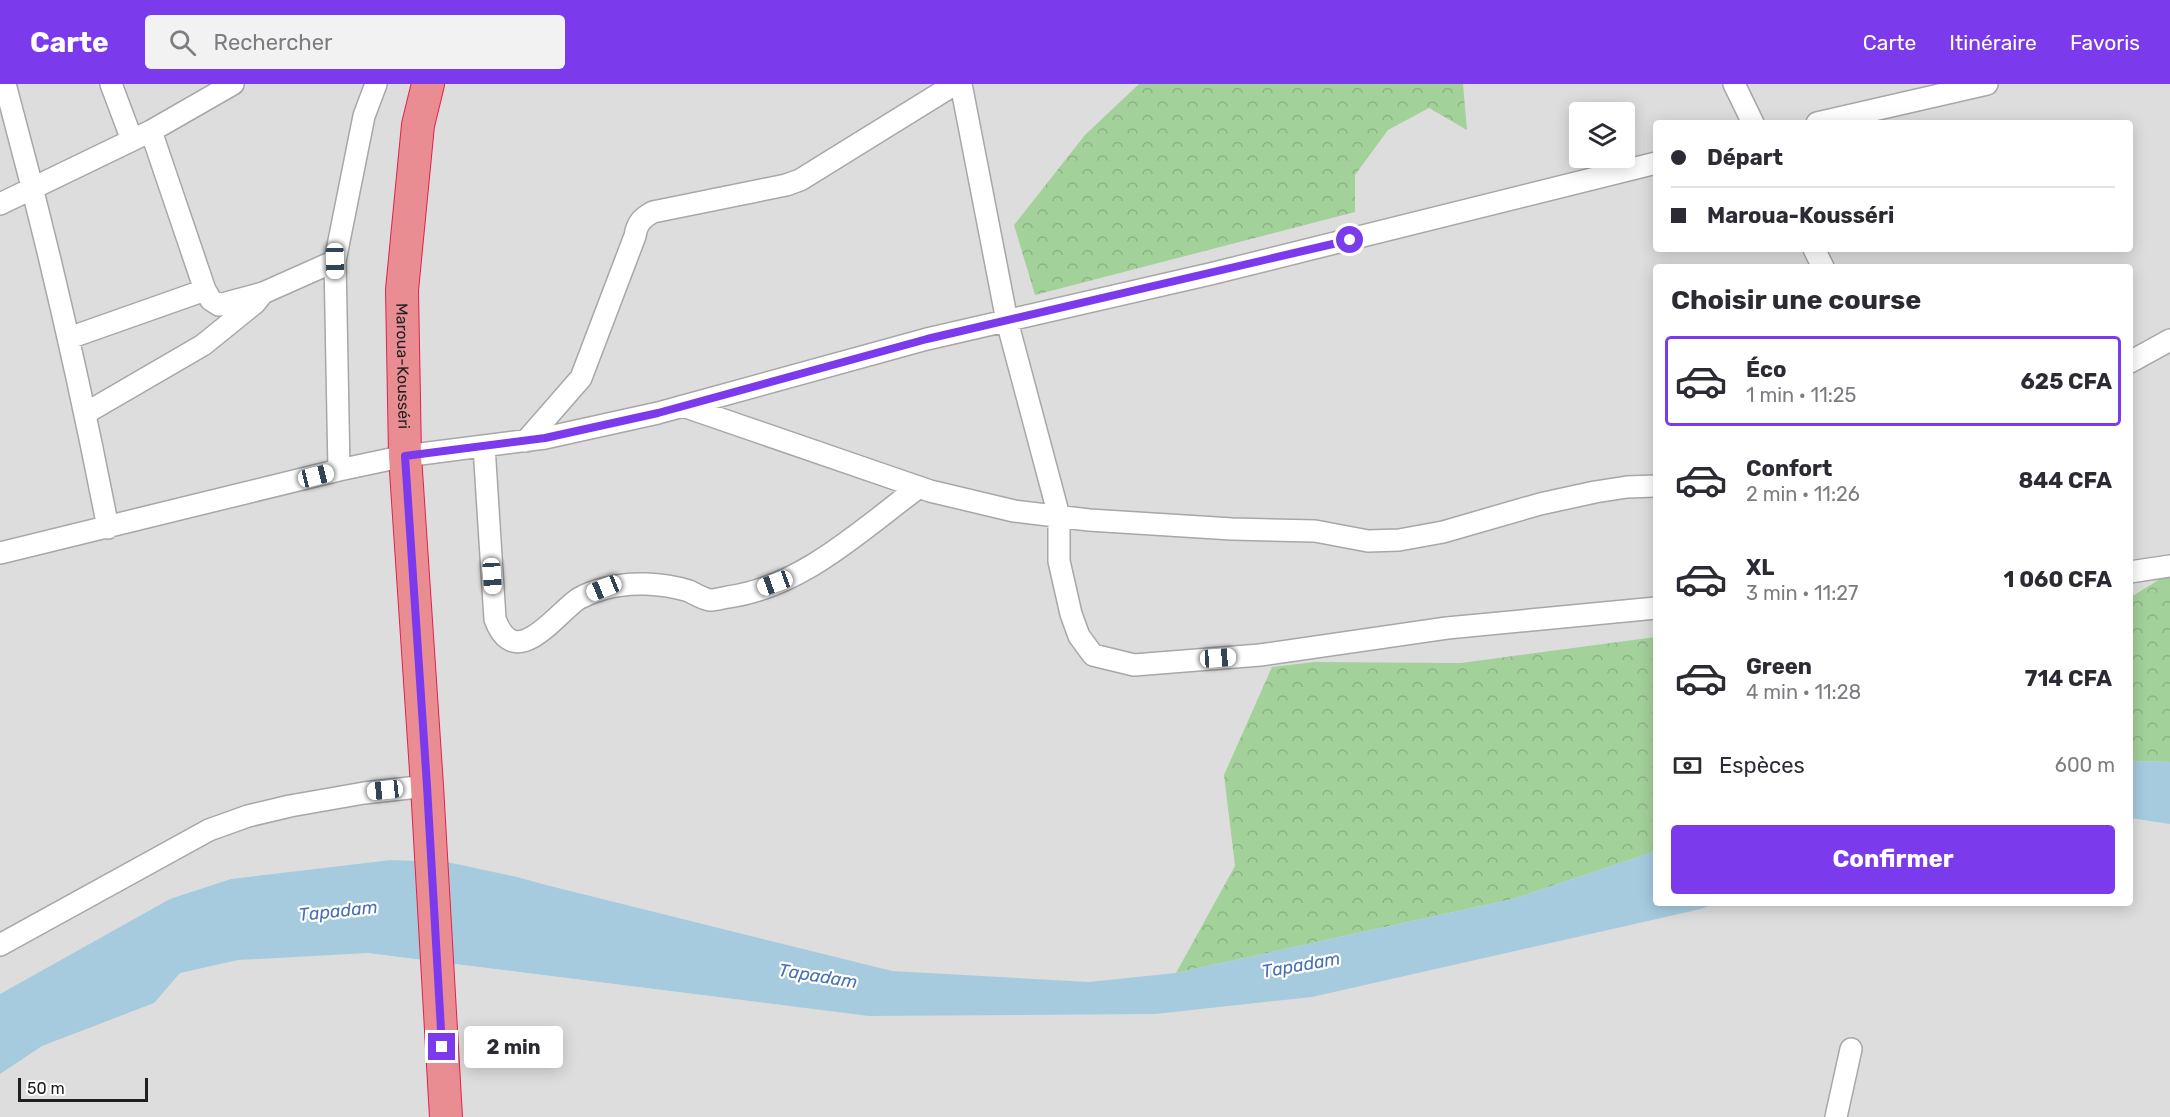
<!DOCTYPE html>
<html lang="fr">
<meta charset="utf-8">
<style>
:root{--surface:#fff;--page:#f2f2f3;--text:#2b2b33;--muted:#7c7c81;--line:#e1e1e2;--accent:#7c3aed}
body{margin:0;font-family:Rubik,sans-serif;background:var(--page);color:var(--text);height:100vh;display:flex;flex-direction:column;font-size:22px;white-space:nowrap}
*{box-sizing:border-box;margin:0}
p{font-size:20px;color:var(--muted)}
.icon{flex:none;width:33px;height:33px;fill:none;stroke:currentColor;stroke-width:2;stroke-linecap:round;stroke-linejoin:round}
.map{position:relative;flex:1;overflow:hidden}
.panel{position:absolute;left:1653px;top:180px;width:480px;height:642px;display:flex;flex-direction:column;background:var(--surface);border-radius:6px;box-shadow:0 3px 15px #0003}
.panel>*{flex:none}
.banner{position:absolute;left:1653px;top:36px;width:480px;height:132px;border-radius:6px;box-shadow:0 3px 15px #0003;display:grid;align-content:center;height:132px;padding:0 18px;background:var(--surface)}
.buttons{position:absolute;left:1569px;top:18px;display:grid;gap:12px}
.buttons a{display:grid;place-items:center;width:66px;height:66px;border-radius:6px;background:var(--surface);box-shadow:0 3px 15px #0003;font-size:30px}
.scale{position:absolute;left:18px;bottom:15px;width:130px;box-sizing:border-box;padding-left:6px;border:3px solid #202020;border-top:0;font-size:16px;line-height:21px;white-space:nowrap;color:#202020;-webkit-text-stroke:4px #fff;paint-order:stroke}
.end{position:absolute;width:27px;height:27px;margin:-14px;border:8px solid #7c3aed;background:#fff;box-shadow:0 0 0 3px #fff}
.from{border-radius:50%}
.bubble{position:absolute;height:42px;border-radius:6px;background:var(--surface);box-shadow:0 3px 15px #0003;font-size:20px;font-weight:700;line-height:42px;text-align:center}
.car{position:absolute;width:18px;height:36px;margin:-18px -9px;border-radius:8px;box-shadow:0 0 4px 2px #0007;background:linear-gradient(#fff 24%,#345 0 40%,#fff 0 76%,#345 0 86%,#fff 0)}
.banner b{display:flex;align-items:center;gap:21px;height:57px;font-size:22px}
.banner b+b{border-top:2px solid var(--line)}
.banner i{width:15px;height:15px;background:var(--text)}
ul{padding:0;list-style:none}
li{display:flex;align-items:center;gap:18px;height:90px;margin:0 12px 9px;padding:0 6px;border:3px solid transparent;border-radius:6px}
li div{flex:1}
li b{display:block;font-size:22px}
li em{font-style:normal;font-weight:700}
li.active{border-color:var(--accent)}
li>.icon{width:54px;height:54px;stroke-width:1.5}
h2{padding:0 18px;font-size:27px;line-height:72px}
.pay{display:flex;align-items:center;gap:15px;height:66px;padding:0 18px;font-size:22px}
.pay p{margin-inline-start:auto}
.cta{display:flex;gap:12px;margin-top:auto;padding:12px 18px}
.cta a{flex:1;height:69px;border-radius:6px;background:var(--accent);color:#fff;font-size:24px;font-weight:700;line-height:69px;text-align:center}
header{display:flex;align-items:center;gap:36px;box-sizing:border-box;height:84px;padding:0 30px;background:var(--accent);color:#fff}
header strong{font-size:28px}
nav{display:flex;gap:33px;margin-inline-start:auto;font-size:21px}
.search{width:420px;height:54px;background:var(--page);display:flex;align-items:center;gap:15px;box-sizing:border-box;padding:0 21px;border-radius:6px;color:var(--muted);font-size:22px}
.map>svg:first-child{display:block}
.residential{fill:#dedddd;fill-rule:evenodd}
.forest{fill:url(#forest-crowns)}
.water{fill:#a6cbdf}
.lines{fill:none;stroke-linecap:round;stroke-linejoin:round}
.minor-casing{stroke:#a7a7a7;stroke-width:24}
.highway-casing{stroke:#df234c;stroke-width:34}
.minor{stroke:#fff;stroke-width:21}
.highway{stroke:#e98d93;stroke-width:32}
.route{stroke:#7c3aed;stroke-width:8}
.labels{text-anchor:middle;stroke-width:4.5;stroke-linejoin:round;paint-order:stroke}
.street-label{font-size:16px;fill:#202020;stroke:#fff}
.water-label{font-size:18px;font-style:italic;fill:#4971b2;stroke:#fff}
</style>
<header>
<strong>Carte</strong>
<div class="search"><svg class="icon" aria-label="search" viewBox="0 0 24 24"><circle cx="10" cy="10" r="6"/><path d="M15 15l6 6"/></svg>Rechercher</div>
<nav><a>Carte</a><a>Itinéraire</a><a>Favoris</a></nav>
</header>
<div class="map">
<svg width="2170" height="1033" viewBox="0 0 2170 1033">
<defs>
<pattern id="forest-crowns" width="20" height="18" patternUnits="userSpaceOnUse" patternTransform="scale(1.5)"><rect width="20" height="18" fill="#a3d19a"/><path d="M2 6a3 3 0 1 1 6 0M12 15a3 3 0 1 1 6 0" fill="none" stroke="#8cb384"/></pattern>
</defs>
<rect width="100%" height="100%" fill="#f1eee6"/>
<!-- residential -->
<path class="residential" d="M0,0H2170V1033H0ZM1580,28H1624V74H1580ZM1656,39H2130V165H1656ZM1656,183H2130V819H1656Z"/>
<!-- forest -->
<path class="forest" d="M1139,0H1463L1467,46L1429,24L1388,46L1355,91V128L1035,211L1014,141L1085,51Z
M2170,489V678L2130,677V510L2134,511Z
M1656,553V767L1513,815L1176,889L1235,782L1224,691L1272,583L1314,578L1461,579Z"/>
<!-- water -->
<path class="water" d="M2130,677L2170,678V740L2130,734Z
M1656,767V819H1717L1701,825L1312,913L1155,930L869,932L368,869L238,876L180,889L154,919L42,962L0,990V910L170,815L231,795L391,776L447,778L517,793L550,802L892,887L1089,898L1176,889L1513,815Z"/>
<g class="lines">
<defs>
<path id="minor" d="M5,0C45,147 79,294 108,444
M111,0L132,56
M961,0L1007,237L1059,432V477L1071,530L1079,552L1093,571L1134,581L1260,571L1447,544L1656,524
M1734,0L1753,39
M1817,39L1987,0
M151,47L205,206L211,216L219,221L263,209L335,177
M0,120L151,47L233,0
M1814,165L1823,183
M69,254L205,206
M2130,278L2170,256
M683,322L930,407L1014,427L1089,436L1232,445L1315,447L1368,457L1399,456L1443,448L1540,420L1595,408L1627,403L1656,402
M86,329L203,261L255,219L263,209
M526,357L581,294L635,152C637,139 642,134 653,128L786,101L800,96L955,0
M484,362L495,535C515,589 554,532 578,515C585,511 595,507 603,505C629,497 663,499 689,507C695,510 703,515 710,516C715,516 722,514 728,513C802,503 861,446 919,403
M339,386L335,177L364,32L376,0
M0,469L339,386L405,372L545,354L658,329L927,255L1210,190L1656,79
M2130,488L2170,482
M0,861L209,746L248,732L290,722L364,709L427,702
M1836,1033L1851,965"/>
<g id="highway">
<path id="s1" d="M428,0L418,41L402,206L405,372L427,702L446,1033"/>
</g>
</defs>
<!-- minor casing -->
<use href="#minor" class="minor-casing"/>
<!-- highway casing -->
<use href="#highway" class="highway-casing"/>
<!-- minor -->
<use href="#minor" class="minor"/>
<!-- highway -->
<use href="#highway" class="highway"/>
</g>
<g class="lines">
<!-- route -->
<path class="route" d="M442,963L427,702L405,372L545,354L658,329L927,255L1350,156"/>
</g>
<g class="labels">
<!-- street labels -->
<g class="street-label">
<text dy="6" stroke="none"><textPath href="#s1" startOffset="284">Maroua-Kousséri</textPath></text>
</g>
<!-- water labels -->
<g class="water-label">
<text transform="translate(338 827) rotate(-6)" y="6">Tapadam</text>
<text transform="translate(1301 881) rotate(-10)" y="6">Tapadam</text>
<text transform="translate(818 892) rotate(9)" y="6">Tapadam</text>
</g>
</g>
</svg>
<div class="buttons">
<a><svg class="icon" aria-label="layers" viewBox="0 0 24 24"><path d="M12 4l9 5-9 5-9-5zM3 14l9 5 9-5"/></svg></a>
</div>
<div class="scale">50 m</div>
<i class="end from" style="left:1350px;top:156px"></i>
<i class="end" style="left:442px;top:963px"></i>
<div class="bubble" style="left:464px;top:942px;width:99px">2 min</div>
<i class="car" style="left:335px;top:177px;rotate:179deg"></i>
<i class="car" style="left:316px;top:392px;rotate:76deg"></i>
<i class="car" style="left:492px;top:492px;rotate:176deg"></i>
<i class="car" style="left:775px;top:499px;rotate:250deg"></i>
<i class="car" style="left:604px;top:504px;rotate:248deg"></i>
<i class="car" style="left:1218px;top:574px;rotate:86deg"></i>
<i class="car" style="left:385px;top:706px;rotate:264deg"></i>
<div class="banner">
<b><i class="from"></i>Départ</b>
<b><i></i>Maroua-Kousséri</b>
</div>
<section class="panel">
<h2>Choisir une course</h2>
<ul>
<li class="active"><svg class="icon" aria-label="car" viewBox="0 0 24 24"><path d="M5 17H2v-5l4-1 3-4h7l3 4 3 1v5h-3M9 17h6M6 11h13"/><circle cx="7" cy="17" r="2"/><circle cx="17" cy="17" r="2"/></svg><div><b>Éco</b><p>1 min · 11:25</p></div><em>625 CFA</em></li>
<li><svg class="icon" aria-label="car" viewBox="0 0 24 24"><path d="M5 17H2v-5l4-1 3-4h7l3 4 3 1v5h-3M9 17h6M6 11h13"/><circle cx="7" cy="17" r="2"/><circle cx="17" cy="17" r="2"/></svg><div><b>Confort</b><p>2 min · 11:26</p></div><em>844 CFA</em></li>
<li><svg class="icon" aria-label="car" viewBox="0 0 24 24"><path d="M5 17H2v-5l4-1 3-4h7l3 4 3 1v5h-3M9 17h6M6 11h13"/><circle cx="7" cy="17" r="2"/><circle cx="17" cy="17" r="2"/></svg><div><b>XL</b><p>3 min · 11:27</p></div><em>1 060 CFA</em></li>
<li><svg class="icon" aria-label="car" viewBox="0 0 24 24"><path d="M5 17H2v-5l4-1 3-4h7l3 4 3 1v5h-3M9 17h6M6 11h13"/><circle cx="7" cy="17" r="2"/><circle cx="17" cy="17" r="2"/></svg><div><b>Green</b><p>4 min · 11:28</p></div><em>714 CFA</em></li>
</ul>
<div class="pay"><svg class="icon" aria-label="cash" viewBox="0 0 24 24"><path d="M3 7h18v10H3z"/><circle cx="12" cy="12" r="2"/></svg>Espèces<p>600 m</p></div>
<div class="cta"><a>Confirmer</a></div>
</section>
</div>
